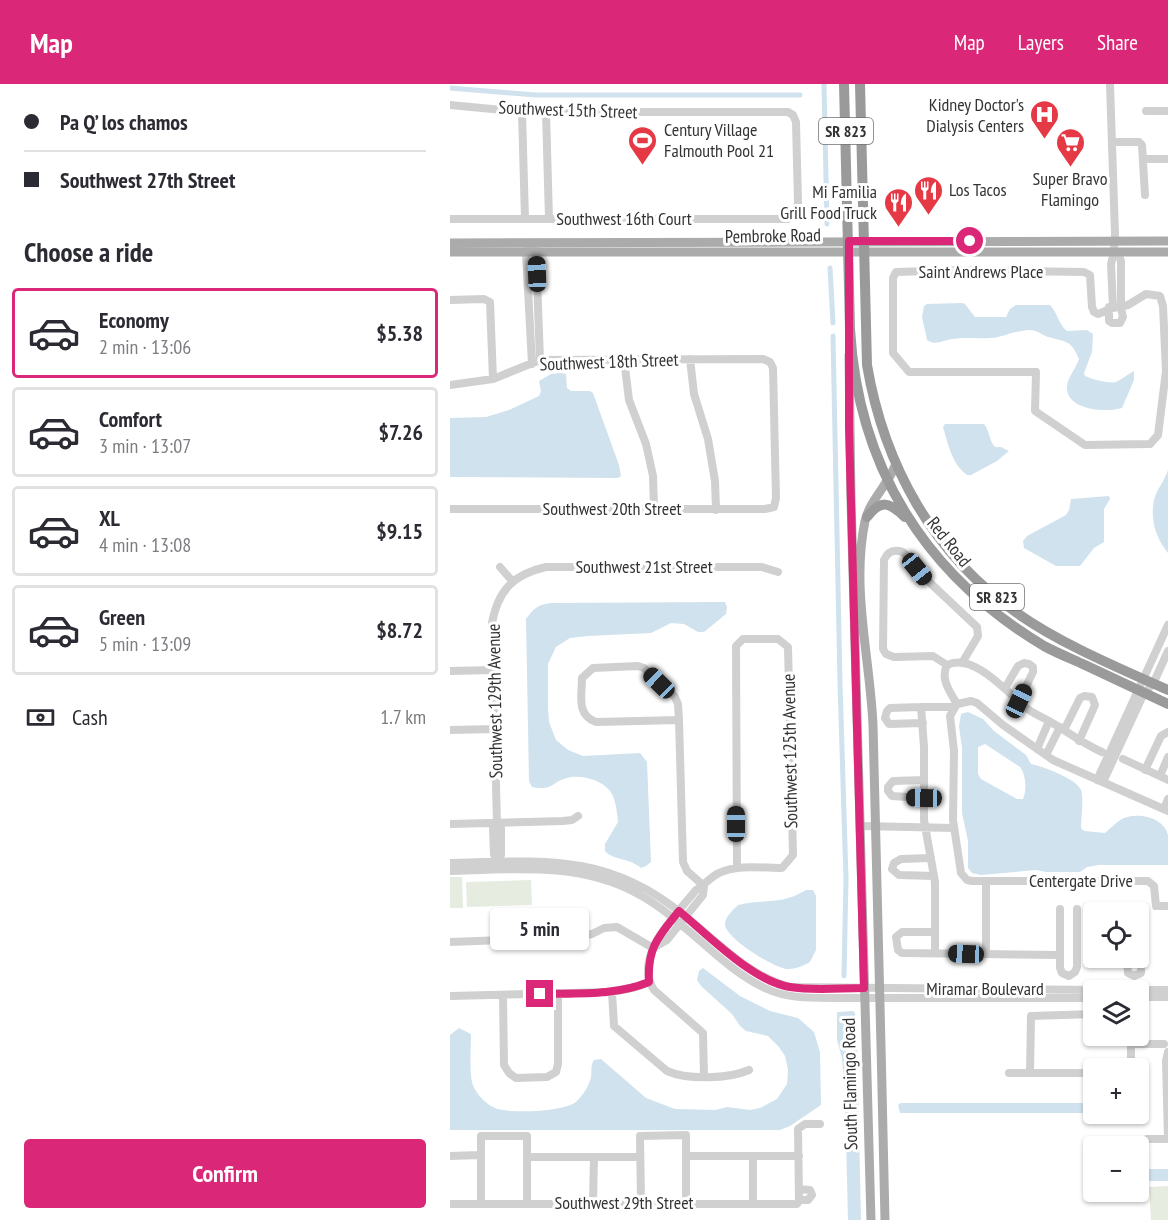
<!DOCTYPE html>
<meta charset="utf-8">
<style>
:root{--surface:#fff;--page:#f7f7f7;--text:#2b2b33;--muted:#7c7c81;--line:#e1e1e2;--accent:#db2777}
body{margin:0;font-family:"PT Sans Narrow",sans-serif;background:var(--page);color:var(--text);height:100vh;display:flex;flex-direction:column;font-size:22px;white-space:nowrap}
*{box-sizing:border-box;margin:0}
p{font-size:20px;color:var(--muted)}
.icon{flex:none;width:33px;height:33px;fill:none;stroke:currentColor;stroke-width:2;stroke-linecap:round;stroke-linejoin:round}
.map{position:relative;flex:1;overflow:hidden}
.panel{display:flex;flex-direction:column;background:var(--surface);width:450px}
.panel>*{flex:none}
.guide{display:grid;align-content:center;height:132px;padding:0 24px;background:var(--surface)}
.tools{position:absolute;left:633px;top:818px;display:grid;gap:12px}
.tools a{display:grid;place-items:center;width:66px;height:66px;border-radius:6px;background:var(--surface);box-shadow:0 2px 4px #0004;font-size:30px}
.end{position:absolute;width:27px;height:27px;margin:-14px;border:8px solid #db2777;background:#fff;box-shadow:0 0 0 3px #fff}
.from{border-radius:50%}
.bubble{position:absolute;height:42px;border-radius:6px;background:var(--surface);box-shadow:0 2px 4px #0004;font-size:20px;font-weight:700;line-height:42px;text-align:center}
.car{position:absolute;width:18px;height:36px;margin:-18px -9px;border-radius:8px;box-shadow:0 0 4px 2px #0007;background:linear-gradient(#222 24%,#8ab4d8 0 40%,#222 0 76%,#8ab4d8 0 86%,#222 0)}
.guide b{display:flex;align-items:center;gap:21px;height:57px;font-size:22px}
.guide b+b{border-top:2px solid var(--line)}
.guide i{width:15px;height:15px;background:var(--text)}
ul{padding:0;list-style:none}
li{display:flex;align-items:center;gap:18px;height:90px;margin:0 12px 9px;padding:0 12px;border:3px solid var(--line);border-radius:6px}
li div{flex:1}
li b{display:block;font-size:22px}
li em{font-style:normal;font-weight:700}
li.active{border-color:var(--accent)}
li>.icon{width:54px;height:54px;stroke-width:1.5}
h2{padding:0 24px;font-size:27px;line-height:72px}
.pay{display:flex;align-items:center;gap:15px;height:66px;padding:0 24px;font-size:22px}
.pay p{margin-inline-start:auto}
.primary-button{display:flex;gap:12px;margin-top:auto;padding:12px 24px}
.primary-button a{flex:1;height:69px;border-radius:6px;background:var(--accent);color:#fff;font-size:24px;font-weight:700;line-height:69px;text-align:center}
header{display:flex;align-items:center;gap:36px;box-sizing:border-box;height:84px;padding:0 30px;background:var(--accent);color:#fff}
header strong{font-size:28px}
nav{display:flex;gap:33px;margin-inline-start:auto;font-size:21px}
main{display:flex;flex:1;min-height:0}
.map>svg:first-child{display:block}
.green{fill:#e6ecdf}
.water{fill:#cfe2ee;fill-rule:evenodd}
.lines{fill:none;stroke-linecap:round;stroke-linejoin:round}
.canal{stroke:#cfe2ee;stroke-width:5}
.minor{stroke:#d0d0d0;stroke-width:8}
.major{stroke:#ababab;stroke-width:9}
.highway{stroke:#9a9a9a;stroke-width:10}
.route{stroke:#db2777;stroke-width:8}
.labels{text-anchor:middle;stroke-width:6;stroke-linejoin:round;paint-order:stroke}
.shield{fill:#fff;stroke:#707070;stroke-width:1.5}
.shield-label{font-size:16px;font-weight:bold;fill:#333}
.poi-label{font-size:18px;fill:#333;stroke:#fff;text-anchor:end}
.street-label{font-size:18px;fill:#333;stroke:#fff}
</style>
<header>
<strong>Map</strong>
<nav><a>Map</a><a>Layers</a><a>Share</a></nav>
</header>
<main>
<section class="panel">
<div class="guide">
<b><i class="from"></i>Pa Q’ los chamos</b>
<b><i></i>Southwest 27th Street</b>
</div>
<h2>Choose a ride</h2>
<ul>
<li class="active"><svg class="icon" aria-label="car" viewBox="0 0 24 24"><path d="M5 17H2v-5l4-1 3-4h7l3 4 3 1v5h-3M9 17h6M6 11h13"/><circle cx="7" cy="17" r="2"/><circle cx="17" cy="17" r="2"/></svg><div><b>Economy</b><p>2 min · 13:06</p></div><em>$5.38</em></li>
<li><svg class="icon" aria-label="car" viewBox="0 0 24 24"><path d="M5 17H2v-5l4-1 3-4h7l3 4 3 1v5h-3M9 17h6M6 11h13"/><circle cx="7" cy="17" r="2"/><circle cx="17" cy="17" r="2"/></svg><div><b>Comfort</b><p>3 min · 13:07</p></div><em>$7.26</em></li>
<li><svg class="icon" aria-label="car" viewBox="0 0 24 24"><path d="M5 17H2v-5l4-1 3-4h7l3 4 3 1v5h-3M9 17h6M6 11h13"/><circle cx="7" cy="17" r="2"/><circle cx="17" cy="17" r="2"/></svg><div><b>XL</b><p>4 min · 13:08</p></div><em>$9.15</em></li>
<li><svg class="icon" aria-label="car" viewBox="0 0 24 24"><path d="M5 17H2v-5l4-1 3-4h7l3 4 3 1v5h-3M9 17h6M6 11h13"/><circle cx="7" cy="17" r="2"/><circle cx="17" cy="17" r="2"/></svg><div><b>Green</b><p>5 min · 13:09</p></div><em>$8.72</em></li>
</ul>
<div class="pay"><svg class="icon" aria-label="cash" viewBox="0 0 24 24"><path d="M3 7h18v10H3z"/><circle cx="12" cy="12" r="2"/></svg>Cash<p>1.7 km</p></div>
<div class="primary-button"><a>Confirm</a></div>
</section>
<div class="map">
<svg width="718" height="1136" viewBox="0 0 718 1136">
<rect width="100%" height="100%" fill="#fff"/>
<!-- green -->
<path class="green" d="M0,793H12L13,824H0Z
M81,796L82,821L17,823L16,798Z
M718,1102V1136H701L699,1103Z"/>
<!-- water -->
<path class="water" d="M512,219L515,220L525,233H556L560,225L566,221H600C608,229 608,240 617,247L637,246L643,250L642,268L634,289L635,292C642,295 658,300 666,298C671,296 678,290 684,287V296L672,324C656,329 615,326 617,302C618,293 626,284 629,275C621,255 615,258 598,253C587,249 586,244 572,247C561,248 551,254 540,254C528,255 516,253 503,255C493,256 485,262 477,256L472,233L474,222L477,220Z
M111,289L116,290L117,304L121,307H140L143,309L169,381L171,392L168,394L0,393V334L36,333L59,326L89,312L91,307L89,297L101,290Z
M495,340H534C540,347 539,357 545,363H551L559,367L547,377L521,391H517C502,380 498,360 493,343Z
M718,386V469C706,454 700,436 704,416C707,405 715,396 718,386Z
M659,412L660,415L654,425V458L644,464L630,482H606L574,464L573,457L577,452L616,431L619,426L621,415Z
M270,518H275L277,523L276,530L254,548H248L234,540L221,539L201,549L138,552L120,554L106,563L98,580V625L99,638L106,656L118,666L133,672L190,669L197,678L201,778L196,782L191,784C178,773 164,777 155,767V760L168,738C167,729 166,714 160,707C152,696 130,690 117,694C101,698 104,707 82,703L79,697L76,535C84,524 89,520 102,519Z
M518,628L533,635L544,647L576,671L581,680C592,682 627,695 631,706C634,715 631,734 631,744L634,747L655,749C661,744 666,738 674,734C690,728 714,734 718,751C718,760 718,772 718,781H649L637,783L630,788H596L586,786L531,791L522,789L518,784V757L512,729V664L509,642L511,630ZM535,660L570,683C576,691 577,706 573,715H567L531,695L528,690V663Z
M356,806H363L366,812V866L360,878C353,882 346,885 338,885C325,885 274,853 275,840C275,833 283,826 288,821C315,814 330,822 356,806Z
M253,884L290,912L320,927L348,934L364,948L370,968L371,1021L340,1042L330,1046H0V951L9,944L21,950C21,962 19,992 23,1001C26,1010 37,1021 45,1024C59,1030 117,1028 127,1017C133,1011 139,1002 141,993C142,986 140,982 144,976L151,975L196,1014L225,1025L265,1026L277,1023L300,1026L310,1024L327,1015L337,1000L338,986L335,972L329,963L318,952L296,947L290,942L282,930L251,902L247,896L249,887Z
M403,927L405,929L407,955L411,1136H398L395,1014L392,974L387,956V928Z
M451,1019H643V1029H450L448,1021Z
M698,1085H718V1097H699Z"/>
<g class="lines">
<!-- canal -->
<path class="canal" d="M374,0L377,140
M0,4L86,11H350
M380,184L383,239
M383,252L390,599L396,795L394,892"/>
<!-- minor -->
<path class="minor" d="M660,0L665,150L664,168L661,180L663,224
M0,21L72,28H338L343,31L346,38L348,119L346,131L338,135H0
M696,27H718
M72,28L75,135
M96,28L99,135
M662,58H689L692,61L695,111
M694,75H718
M85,164L86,168L90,276
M79,165L76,168L82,280
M508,186L634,188L640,191L642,223L644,228L648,230L663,224L678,221L696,210L710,212L713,222L716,287L708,351L700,360L635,361L585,327L586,288H459L443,269V194L446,188Z
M0,216L34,215L40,218L43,295
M659,223V237L662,239H670L673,233L671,224V177L669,172L664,168
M174,275L179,316L196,360L203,392L204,425
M240,275L244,310L258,355L265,397L266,426
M0,301L43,295L90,276L313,275L320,278L323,284L326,414L324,423L315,425H0
M50,483L63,498
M497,581L483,572L444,573L436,570L433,565L434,476C438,467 444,465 453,468L477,496L527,543L528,552L512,579
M0,587L44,586
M555,604L568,582L574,579L579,580L583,583V588L569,617
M507,620C500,608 490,595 497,581C523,568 557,608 575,623C583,630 595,634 604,640C621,650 634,660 652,668
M471,623L440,624L437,627L435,634L439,640L473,639
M229,636L146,638C126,631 132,612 132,594L143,584L188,582L194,584L225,613L228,620L229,636L233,778L237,787L254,802
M0,646L45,645
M614,646L630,614L634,612L642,613L645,621L629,657
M587,665L599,637
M596,671L610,643
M673,675L718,696
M695,686L711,652L718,648
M710,692L718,673
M647,696L718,541
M653,698L694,609L703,600L718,567
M474,714L442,712L438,707V703L443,697L474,696
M714,725L718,715
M0,740L113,737L122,736L128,732
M47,741L42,539C48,506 64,490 96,483H312L328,488
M411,742L504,744
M48,773L44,771L43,744L47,741L51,744V771L48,773V777
M481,774L451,775L444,779L442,785L449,791L484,792
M0,779C90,777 156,768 231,829C266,856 296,891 340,903L655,906
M0,787C64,785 130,778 188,810C235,835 270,884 317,905C336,914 359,914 380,914H644
M536,797V870
M706,822L704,802L698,797H522L517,796L511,789L503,736L504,667L500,632L507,620L521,617L527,619L553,641L603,676L718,727
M709,822H718
M610,825V884L612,889L619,892L625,888L627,883V825
M678,828V825
M485,848H452L446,853L448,866L452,869L610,871
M0,858L127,853L142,850L154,844L167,843L203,864
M203,864L217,856L253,811L254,802
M485,869V798L474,736V663L471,623H504
M677,873L678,889L684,892L691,889L693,825
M688,906H718
M162,908L164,942L217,987C237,996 279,995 299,986
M53,911L54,981L59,989L66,994L97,993L106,988L108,980V909
M0,912L162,908L186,903L199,898
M688,913H718
M681,960H714
M718,968L716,977L718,1055
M681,984V951
M559,989H644
M580,989L581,932L644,930
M254,993L253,949L204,906C182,872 226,831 246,806C255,801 260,793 269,789C287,780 313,784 332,784L343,771L338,563L328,555H293L286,562L287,784
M697,1055H718
M0,1072L30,1071
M236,1072H349
M303,1072V1120
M77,1073H190
M349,1116H358L362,1111L360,1106L349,1105
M31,1119V1052H77V1119
M143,1119L144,1073
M191,1119L190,1052L236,1051V1119
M0,1120H347L349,1117L348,1045L355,1040H370"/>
<!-- major -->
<path class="major" d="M0,159C239,160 479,156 718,157
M0,168H718
M399,271L401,416L421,1136
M435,1136C431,971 428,806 423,641C420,574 401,504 415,437C420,416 437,402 445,382"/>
<!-- highway -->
<path class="highway" d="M394,0L400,245C408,383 475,491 594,562C607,569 622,575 635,581C663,594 690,607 718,620
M410,0L417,281C434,381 483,470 567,529C611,560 669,584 718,606
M417,433C431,415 439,418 455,433"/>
</g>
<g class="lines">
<!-- route -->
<path class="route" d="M90,910C126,909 165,912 199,898C197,863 209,852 229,827C258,851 302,897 340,903C363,907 390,904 414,904L399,344V157H520"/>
</g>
<!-- icons -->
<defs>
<symbol id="hospital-pin" viewBox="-11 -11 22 30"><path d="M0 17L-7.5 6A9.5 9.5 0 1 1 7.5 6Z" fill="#e63946" stroke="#fff"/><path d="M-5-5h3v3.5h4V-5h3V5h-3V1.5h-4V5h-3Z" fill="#fff"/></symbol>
<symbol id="stadium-pin" viewBox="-11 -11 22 30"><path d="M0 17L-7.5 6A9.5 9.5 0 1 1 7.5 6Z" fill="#e63946" stroke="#fff"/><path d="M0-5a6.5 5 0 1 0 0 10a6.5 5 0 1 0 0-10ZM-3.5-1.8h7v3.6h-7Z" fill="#fff"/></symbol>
<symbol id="supermarket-pin" viewBox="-11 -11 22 30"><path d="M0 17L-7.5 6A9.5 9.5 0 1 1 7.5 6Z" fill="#e63946" stroke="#fff"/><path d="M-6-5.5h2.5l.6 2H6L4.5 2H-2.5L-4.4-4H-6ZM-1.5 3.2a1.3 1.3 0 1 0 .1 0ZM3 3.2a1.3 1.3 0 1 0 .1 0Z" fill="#fff"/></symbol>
<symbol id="restaurant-pin" viewBox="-11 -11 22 30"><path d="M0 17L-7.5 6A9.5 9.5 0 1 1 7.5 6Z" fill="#e63946" stroke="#fff"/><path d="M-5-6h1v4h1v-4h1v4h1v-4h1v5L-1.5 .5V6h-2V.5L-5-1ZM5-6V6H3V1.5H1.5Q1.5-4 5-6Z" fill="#fff"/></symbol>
</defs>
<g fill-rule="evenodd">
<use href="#hospital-pin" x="578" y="14" width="33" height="45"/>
<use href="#stadium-pin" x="176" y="40" width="33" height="45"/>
<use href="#supermarket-pin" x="604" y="42" width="33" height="45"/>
<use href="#restaurant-pin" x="462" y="90" width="33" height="45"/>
<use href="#restaurant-pin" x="432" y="102" width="33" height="45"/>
</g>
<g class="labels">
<!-- shield labels -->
<g class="shield">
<rect x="369" y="34" width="54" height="26" rx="4.5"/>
<rect x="520" y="500" width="54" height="26" rx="4.5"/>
</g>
<g class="shield-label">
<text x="396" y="53">SR 823</text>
<text x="547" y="519">SR 823</text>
</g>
<!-- poi labels -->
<g class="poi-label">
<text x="574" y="27">Kidney Doctor's<tspan x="574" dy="21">Dialysis Centers</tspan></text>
<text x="214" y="52" text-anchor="start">Century Village<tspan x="214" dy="21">Falmouth Pool 21</tspan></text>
<text x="620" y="101" text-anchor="middle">Super Bravo<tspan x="620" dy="21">Flamingo</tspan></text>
<text x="499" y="112" text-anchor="start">Los Tacos</text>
<text x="427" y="114">Mi Familia<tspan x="427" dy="21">Grill Food Truck</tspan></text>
</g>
<!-- street labels -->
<g class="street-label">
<text transform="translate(118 26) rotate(2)" y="6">Southwest 15th Street</text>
<text x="174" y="141">Southwest 16th Court</text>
<text transform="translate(323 152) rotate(-1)" y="6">Pembroke Road</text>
<text x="531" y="194">Saint Andrews Place</text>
<text transform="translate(159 278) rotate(-2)" y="6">Southwest 18th Street</text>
<text x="162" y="431">Southwest 20th Street</text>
<text transform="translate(499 458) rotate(51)" y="6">Red Road</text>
<text x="194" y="489">Southwest 21st Street</text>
<text transform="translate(45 617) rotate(-91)" y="6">Southwest 129th Avenue</text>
<text transform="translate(340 667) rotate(-91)" y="6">Southwest 125th Avenue</text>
<text x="631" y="803">Centergate Drive</text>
<text x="535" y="911">Miramar Boulevard</text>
<text transform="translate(400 1000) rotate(-91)" y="6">South Flamingo Road</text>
<text x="174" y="1125">Southwest 29th Street</text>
</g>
</g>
</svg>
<div class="tools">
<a><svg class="icon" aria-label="locate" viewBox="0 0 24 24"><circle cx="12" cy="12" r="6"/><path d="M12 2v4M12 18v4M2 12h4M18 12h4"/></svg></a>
<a><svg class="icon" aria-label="layers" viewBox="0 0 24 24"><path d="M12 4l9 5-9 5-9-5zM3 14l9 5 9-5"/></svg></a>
<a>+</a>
<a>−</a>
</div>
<i class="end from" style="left:520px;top:157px"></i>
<i class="end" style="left:90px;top:910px"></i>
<div class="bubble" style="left:40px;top:824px;width:99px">5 min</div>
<i class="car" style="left:87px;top:190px;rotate:358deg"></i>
<i class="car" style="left:467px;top:485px;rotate:141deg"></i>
<i class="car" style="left:209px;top:599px;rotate:314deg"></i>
<i class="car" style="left:569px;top:617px;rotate:25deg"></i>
<i class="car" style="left:474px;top:714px;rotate:271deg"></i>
<i class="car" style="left:286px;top:740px;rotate:0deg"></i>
<i class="car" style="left:516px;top:870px;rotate:272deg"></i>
</div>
</main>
